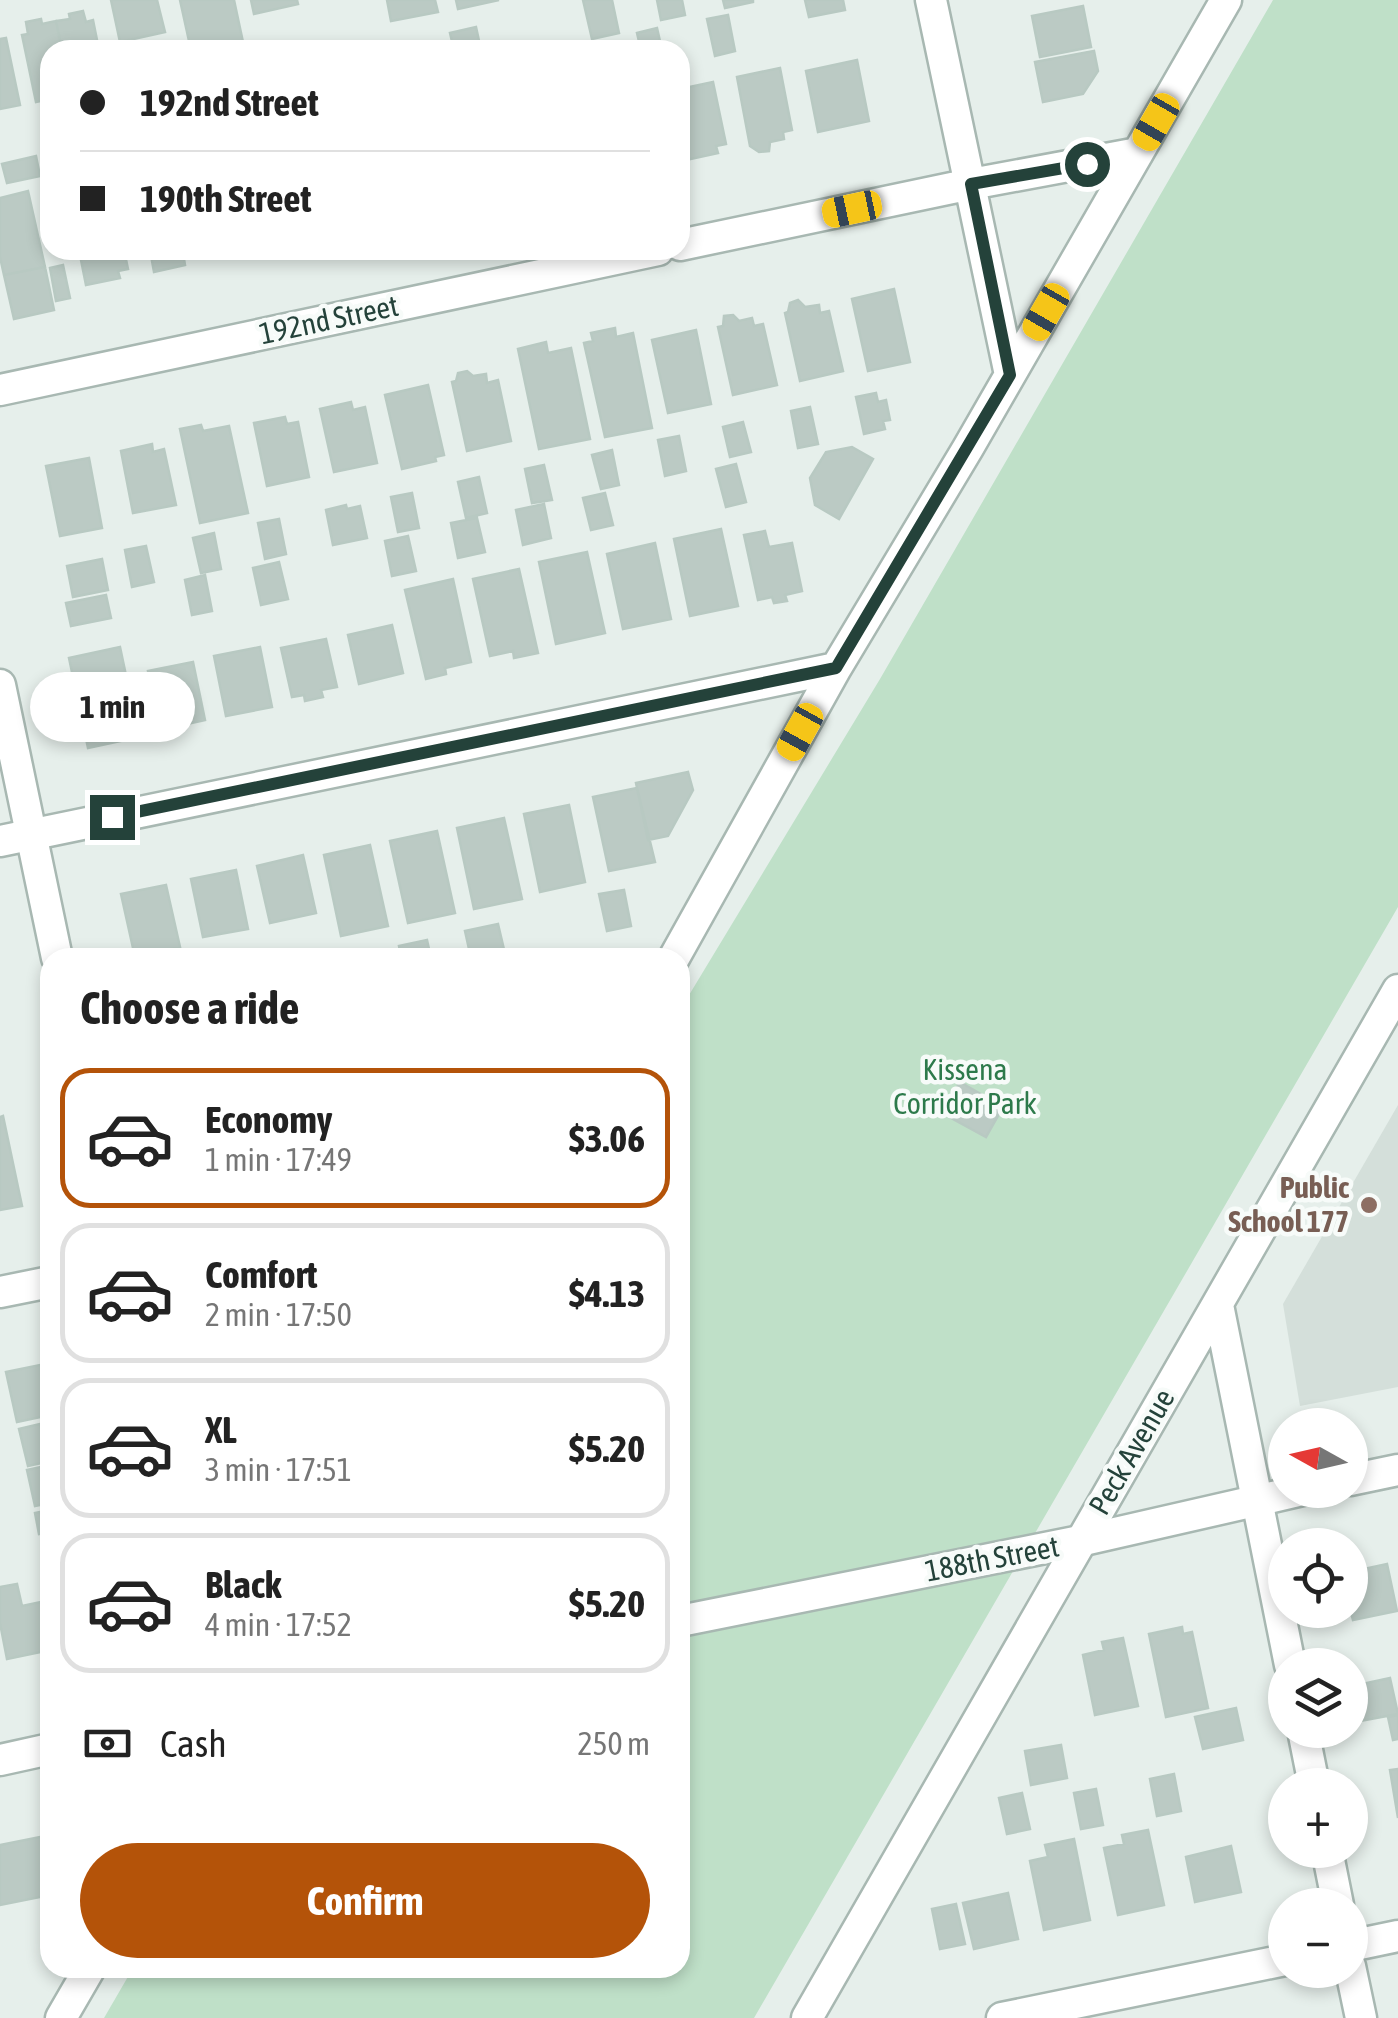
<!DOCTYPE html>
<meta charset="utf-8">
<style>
:root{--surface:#fff;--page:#f2f2f2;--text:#222;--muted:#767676;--line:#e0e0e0;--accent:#b45309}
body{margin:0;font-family:"Asap Condensed",sans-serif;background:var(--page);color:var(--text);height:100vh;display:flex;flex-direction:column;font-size:38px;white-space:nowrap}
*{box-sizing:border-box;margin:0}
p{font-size:32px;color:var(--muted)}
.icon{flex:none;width:55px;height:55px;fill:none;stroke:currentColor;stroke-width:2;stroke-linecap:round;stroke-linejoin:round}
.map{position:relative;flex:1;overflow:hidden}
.details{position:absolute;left:40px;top:948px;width:650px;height:1030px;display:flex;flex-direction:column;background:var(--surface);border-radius:30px;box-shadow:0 5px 15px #0003}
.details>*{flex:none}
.top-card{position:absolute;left:40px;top:40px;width:650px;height:220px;border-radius:30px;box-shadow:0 5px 15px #0003;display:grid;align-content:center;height:220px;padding:0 40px;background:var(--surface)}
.needle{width:65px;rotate:278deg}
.buttons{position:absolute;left:1268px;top:1408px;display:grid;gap:20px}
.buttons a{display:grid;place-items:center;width:100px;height:100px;border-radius:50%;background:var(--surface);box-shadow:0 5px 15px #0003;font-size:50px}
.end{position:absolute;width:45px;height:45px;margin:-22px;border:12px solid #24423a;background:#fff;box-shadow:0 0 0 5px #fff}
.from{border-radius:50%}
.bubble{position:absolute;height:70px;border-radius:35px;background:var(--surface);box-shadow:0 5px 15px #0003;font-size:32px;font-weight:700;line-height:70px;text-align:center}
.car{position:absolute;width:30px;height:60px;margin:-30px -15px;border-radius:12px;box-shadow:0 0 8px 2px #0007;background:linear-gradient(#f5c518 24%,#345 0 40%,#f5c518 0 76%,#345 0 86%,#f5c518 0)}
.top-card b{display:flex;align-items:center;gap:35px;height:95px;font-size:38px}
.top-card b+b{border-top:2px solid var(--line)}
.top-card i{width:25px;height:25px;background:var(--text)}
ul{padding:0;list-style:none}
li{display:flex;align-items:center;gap:30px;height:140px;margin:0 20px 15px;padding:0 20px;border:5px solid var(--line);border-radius:30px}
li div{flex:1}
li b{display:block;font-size:38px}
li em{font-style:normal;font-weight:700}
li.current{border-color:var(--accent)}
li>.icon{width:90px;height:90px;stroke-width:1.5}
h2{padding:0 40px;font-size:45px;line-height:120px}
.pay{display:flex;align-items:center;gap:25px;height:110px;padding:0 40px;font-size:38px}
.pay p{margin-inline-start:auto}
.action{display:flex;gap:20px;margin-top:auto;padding:20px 40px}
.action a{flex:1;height:115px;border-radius:60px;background:var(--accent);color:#fff;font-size:40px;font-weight:700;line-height:115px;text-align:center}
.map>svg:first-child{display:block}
.built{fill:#d4dfda}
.green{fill:#bfe0c8}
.building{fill:#bbcac4;stroke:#b8c9c2;stroke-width:2.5}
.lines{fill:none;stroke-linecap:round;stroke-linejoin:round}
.minor-casing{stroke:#a8b8b2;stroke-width:35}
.tertiary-casing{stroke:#a8b8b2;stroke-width:35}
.minor{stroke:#fff;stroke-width:30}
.tertiary{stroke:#fff;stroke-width:30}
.route{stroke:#24423a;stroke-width:12}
.education-dot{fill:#8d6e63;stroke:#f7fbf9;stroke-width:4}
.labels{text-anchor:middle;stroke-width:9;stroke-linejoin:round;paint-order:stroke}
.street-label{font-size:30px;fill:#24423a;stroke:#f7fbf9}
.park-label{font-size:30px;fill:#2d7a4b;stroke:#f7fbf9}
.education-label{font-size:30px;font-weight:bold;fill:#785e54;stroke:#f7fbf9;text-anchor:end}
</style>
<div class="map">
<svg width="1398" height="2018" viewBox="0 0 1398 2018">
<rect width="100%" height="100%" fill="#e6efeb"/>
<!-- built -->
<path class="built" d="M1398,1105V1387L1300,1406L1283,1304Z"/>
<!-- green -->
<path class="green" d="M1273,0H1398V907L754,2018H104L133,1968H680V1010L880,679Z"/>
<!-- building -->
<path class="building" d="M111,0H157L165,32L120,42Z
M180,0H234L243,42L209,50H191Z
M251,0H297L298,4L254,14Z
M387,0H435L438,12L391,21Z
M456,0H499L458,9Z
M583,0H612L619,33L592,39Z
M657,0H682L685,15L661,20Z
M723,0H753V2L725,8Z
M805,0H843L845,10L809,17Z
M1083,6L1091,47L1040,57L1032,16Z
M83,11L86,22L93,20L99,50H62L56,21L70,19L69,14Z
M728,15L735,51L715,56L707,19Z
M41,19L42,24L56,21L62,50H50V99L36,102L22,35L28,34L26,22Z
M476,27L481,50H454L450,33Z
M657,28L662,50H641L637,33Z
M6,38L20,105L0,109V39Z
M1094,51L1098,71L1083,94L1043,102L1035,62Z
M857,60L869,121L818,132L806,71Z
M780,68L792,130L783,132L784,139L770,142L769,151L759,152L750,146L737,77Z
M713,82L726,144L716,146L718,153L686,160L680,133V89Z
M36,156L40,176L7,183L2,164Z
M28,191L45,267L4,275L0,257V198Z
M79,250H124L128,269L118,271L120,278L86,285Z
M150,250H191L193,257L184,259L185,265L154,272Z
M63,265L70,298L56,301L50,268Z
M45,267L54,310L14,319L4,275Z
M894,289L910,362L868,371L852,299Z
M798,300L805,307L819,305L820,313L829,311L843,371L800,381L785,313L788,312L790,303Z
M733,315L739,321L752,318L754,326L763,324L777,385L733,395L718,327L723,326L724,316Z
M615,328L616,337L633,333L652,428L605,437L584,343L593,341L591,333Z
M696,330L711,404L668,413L652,340Z
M546,342L548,353L571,348L590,439L539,449L518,349Z
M467,371L473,376L486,374L487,383L498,380L511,441L467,451L452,382L456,381L458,373Z
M428,385L444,455L435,457L436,461L402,469L385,395Z
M876,393L878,402L886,400L890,420L883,421L885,429L864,434L856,397Z
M351,402L353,410L365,407L377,463L334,472L320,409Z
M810,407L818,444L798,448L791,411Z
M285,417L287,424L298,422L309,477L267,486L254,423Z
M743,422L751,452L730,457L723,427Z
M201,425L203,431L229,426L248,513L200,523L180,429Z
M679,436L686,471L665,476L658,440Z
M152,444L153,452L164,449L176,505L133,513L121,451Z
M852,447L873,459L839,519L815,505L810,478L826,452Z
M612,450L619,485L601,489L592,455Z
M89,458L102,528L60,536L46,466Z
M736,464L746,502L726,507L716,469Z
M544,465L552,500L532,503L525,469Z
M479,477L487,513L466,518L458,482Z
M412,493L419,528L398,532L391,497Z
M605,493L613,525L591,530L583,498Z
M544,504L551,538L523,545L516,510Z
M346,505L347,509L360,506L367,538L333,545L326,510Z
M477,518L485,552L458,558L451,523Z
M279,519L286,554L265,559L258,523Z
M721,529L738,606L690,616L674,539Z
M765,531L769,547L792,543L802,591L785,595L787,601L774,603L772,597L758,600L744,535Z
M214,533L221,569L201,573L193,538Z
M408,536L416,571L392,576L385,541Z
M655,543L671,619L623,629L607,554Z
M146,546L154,582L132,587L125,550Z
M587,552L605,633L556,644L539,562Z
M102,559L108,590L73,597L67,566Z
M279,562L288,599L261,605L253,568Z
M519,569L538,653L514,658L513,651L490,656L473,579Z
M205,575L212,611L192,615L185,580Z
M453,579L471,662L445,668L446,674L426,679L405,590Z
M106,595L111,618L71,626L66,603Z
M392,625L403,673L359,684L348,635Z
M326,639L337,687L321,690L323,697L305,701L304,695L292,697L281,648Z
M120,647L139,737L88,748L69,658Z
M260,647L272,707L226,716L214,656Z
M193,662L205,720L160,730L148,671Z
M688,772L693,790L668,836L648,840L636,783Z
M637,788L655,862L609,871L593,797Z
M569,805L585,882L540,892L524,814Z
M504,818L522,899L474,909L457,828Z
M437,831L455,913L408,923L390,841Z
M370,845L388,926L341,936L324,855Z
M303,855L316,913L270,923L257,866Z
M236,870L248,929L203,937L191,879Z
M166,885L180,947L135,957L121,894Z
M624,890L631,926L607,931L599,894Z
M498,924L506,958H471L465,931Z
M427,940L431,958H401L399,946Z
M960,1082L1003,1107L986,1137L942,1113Z
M3,1116L22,1206L0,1210V1117Z
M50,1363V1415L17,1422L6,1372Z
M40,1424L50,1461L28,1466L19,1429Z
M50,1465V1503L35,1506L27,1470Z
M50,1510V1532L39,1534L35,1513Z
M1387,1564L1397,1611L1353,1620L1350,1609V1572Z
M17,1584L22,1606L41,1602L50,1650L7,1659L0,1623V1587Z
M1182,1627L1183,1634L1192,1632L1208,1708L1166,1717L1149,1634Z
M1123,1638L1138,1706L1095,1715L1083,1655L1104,1650L1102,1642Z
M1390,1678L1398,1714L1360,1721L1353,1686Z
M1236,1708L1243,1740L1203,1749L1195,1717Z
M1398,1715V1739L1393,1740L1388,1717Z
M1061,1745L1067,1778L1031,1785L1025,1751Z
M1398,1769V1818L1390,1770Z
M1174,1774L1181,1811L1157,1816L1150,1779Z
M1096,1789L1103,1825L1081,1829L1074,1793Z
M1022,1793L1030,1829L1007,1834L999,1798Z
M1148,1830L1164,1905L1118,1915L1104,1848L1124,1844L1122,1835Z
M50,1835V1895L0,1905V1845Z
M1074,1839L1090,1920L1044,1930L1030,1861L1048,1857L1045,1845Z
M1231,1846L1241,1892L1195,1902L1186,1857Z
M1008,1893L1018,1939L974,1949L963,1903Z
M956,1904L965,1944L940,1949L932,1909Z"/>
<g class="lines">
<defs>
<path id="minor" d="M931,0L1010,375
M680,245L971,184L1138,153
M0,390L658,250
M0,841L836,668
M674,958L836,668L968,448L1226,0
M0,1292L50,1282
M1218,1305L1290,1665
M1303,1730L1314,1785
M1327,1850L1338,1905
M1350,1946L1398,1936
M1350,1966L1361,2018
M61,2018L90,1968
M807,2018L1398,990
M1002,2018L1285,1960"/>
<path id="tertiary" d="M0,685L57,958
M1350,1480L1398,1470
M680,1621L1080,1541L1303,1490
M0,1760L50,1749"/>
</defs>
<!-- minor casing -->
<use href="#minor" class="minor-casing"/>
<!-- tertiary casing -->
<use href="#tertiary" class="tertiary-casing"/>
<!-- minor -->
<use href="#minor" class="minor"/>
<!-- tertiary -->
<use href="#tertiary" class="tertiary"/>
</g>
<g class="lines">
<!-- route -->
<path class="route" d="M112,817L836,668L1010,375L971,184L1087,164"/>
</g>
<!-- markers -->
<circle class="education-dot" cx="1369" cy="1205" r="10"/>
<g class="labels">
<!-- street labels -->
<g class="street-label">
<text transform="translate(329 320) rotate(-12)" y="10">192nd Street</text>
<text transform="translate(1132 1452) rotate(-60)" y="10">Peck Avenue</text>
<text transform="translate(992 1559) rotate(-11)" y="10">188th Street</text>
</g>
<!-- park labels -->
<g class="park-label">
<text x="965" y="1080">Kissena<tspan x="965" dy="34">Corridor Park</tspan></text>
</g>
<!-- education labels -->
<g class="education-label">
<text x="1349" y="1198">Public<tspan x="1349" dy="34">School 177</tspan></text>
</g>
</g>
</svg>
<div class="buttons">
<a><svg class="needle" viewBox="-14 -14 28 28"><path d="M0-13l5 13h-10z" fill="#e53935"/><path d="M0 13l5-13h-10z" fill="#767676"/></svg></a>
<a><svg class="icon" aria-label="locate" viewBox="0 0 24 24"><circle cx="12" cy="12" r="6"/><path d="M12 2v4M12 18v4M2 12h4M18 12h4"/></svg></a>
<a><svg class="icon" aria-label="layers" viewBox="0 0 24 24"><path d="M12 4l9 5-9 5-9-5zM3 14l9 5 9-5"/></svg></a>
<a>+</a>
<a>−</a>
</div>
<i class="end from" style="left:1087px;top:164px"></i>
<i class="end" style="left:112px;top:817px"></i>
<div class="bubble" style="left:30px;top:672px;width:165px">1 min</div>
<i class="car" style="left:1156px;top:122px;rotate:210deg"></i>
<i class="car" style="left:852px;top:209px;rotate:258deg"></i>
<i class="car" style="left:1046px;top:312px;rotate:210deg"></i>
<i class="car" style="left:800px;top:732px;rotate:209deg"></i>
<div class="top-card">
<b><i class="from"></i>192nd Street</b>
<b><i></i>190th Street</b>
</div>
<section class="details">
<h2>Choose a ride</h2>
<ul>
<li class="current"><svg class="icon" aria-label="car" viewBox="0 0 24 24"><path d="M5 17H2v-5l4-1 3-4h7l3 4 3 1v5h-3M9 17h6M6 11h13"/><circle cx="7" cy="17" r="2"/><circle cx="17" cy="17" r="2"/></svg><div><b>Economy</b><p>1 min · 17:49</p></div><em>$3.06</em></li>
<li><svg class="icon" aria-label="car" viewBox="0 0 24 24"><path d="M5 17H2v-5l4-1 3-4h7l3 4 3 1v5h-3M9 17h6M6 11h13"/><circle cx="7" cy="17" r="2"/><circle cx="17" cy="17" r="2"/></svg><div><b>Comfort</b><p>2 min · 17:50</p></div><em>$4.13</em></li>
<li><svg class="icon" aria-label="car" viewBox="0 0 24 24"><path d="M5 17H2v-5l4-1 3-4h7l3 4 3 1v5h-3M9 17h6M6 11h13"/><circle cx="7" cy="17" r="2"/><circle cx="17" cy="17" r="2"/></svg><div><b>XL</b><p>3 min · 17:51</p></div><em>$5.20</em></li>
<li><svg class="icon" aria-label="car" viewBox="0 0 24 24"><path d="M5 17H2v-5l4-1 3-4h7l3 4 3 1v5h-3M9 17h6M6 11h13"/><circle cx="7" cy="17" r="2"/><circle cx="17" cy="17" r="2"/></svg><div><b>Black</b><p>4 min · 17:52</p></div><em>$5.20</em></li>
</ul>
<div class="pay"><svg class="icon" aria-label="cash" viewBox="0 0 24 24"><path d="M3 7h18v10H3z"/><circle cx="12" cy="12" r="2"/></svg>Cash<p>250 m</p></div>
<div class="action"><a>Confirm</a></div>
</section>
</div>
